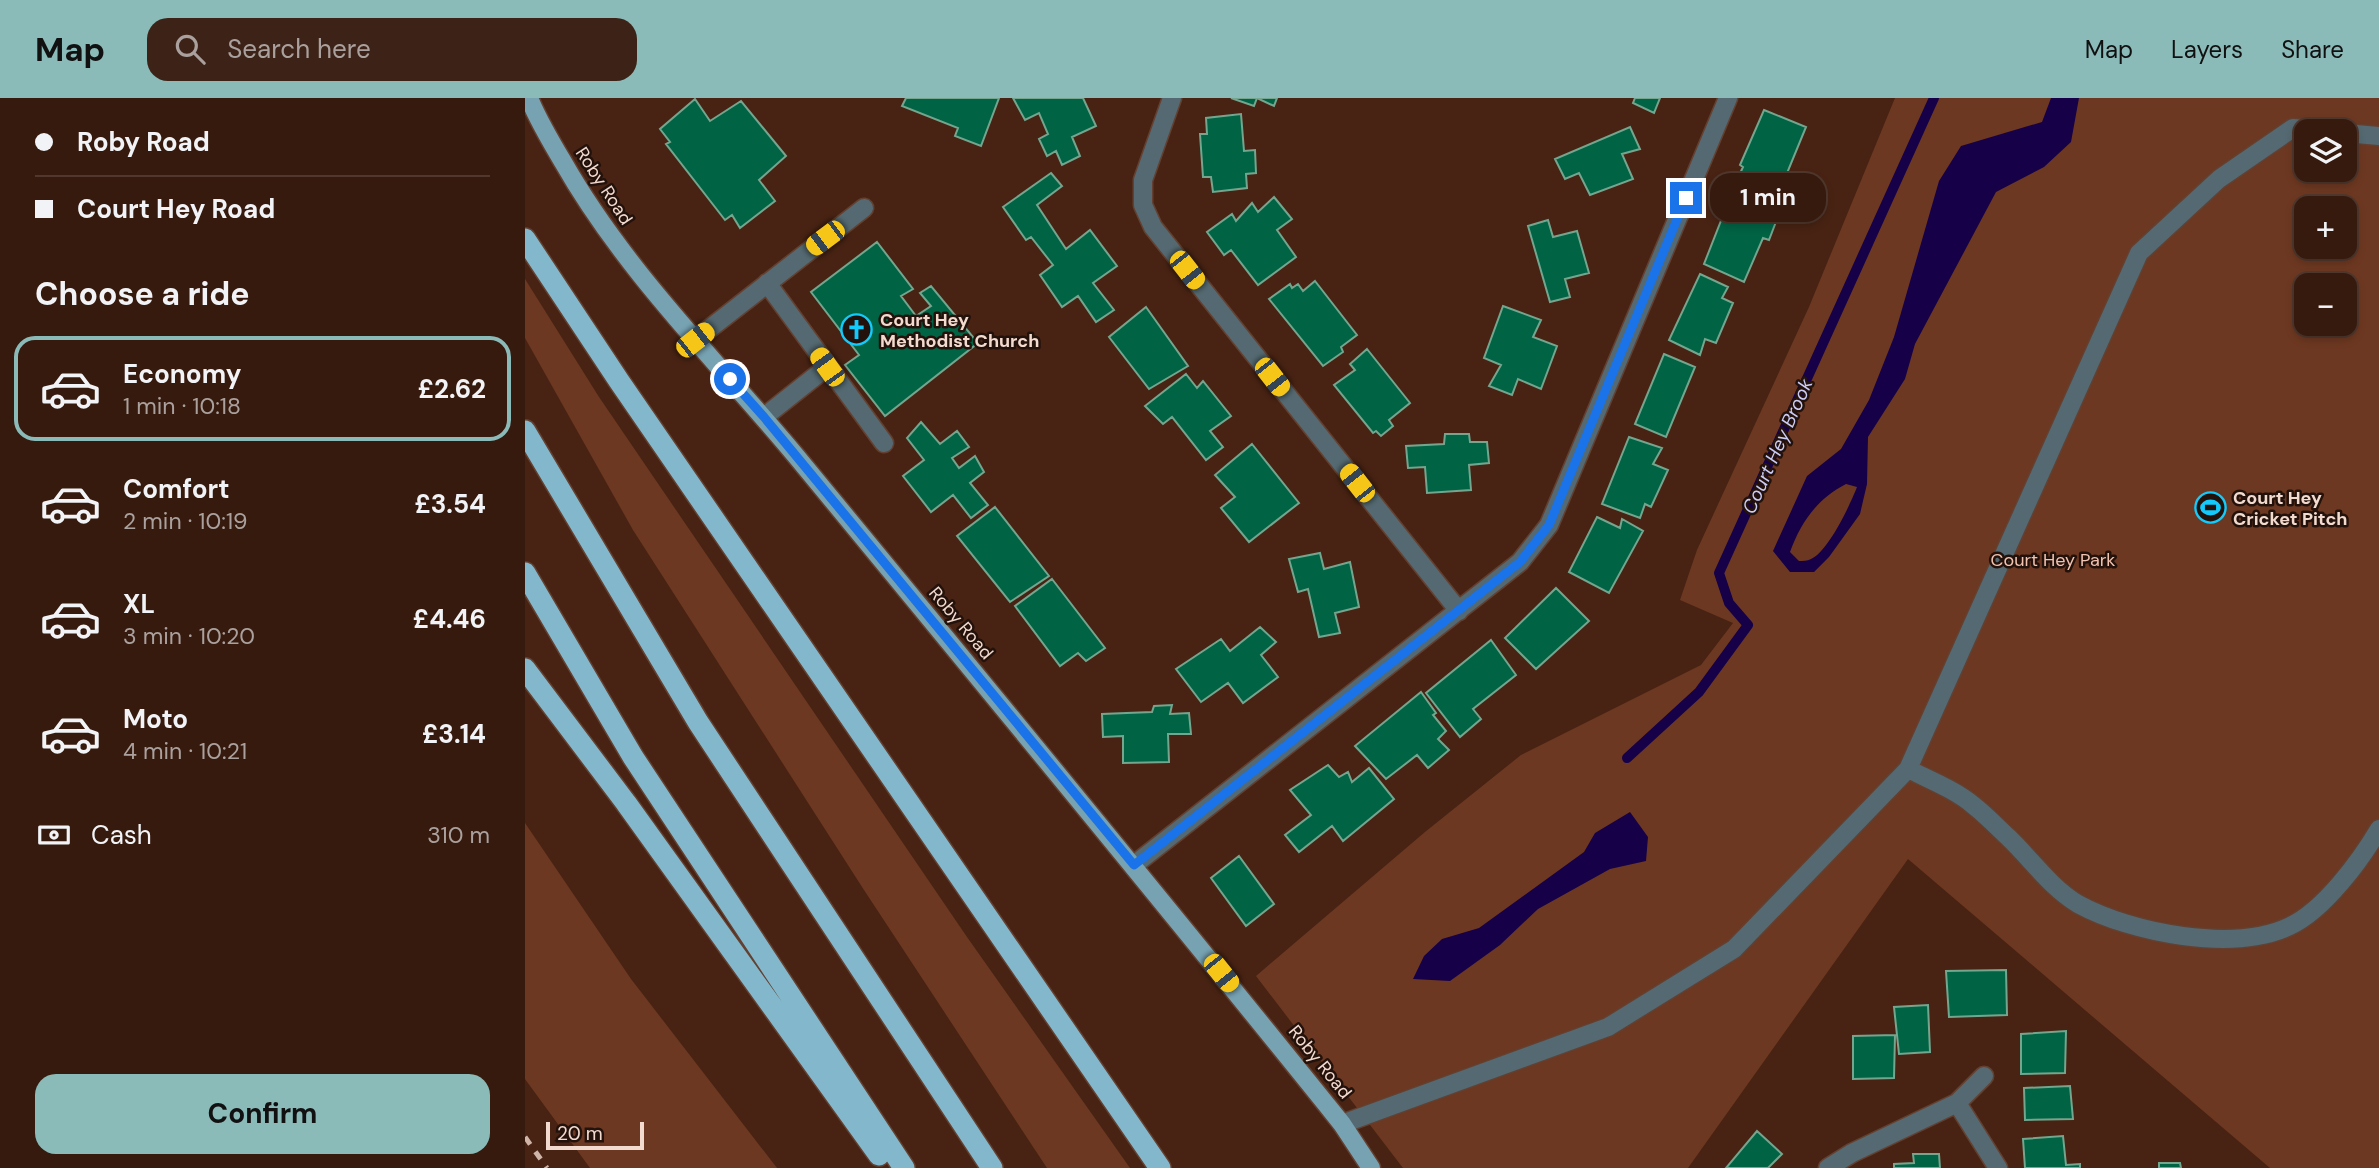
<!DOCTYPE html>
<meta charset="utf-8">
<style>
:root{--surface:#361a0e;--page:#3d2317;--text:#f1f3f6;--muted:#aaa19e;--line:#50382e;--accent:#8bbbb9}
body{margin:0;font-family:"DM Sans",sans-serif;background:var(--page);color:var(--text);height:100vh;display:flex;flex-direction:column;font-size:26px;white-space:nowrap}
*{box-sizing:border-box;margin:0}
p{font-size:23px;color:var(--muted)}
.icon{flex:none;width:38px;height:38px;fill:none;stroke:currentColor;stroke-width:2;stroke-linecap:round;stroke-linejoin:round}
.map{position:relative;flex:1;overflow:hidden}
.drawer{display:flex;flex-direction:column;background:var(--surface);width:525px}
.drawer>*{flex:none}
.guide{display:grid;align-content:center;height:154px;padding:0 35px;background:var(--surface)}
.tools{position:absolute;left:1769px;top:21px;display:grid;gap:14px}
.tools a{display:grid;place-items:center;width:63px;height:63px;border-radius:14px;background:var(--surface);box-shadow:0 4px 10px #0003,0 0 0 2px var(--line);font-size:35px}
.scale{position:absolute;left:21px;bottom:18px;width:98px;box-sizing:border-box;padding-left:7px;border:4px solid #f3dacf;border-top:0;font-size:19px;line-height:24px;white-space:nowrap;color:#f3dacf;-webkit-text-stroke:5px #23120b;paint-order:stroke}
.end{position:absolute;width:32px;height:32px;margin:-16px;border:9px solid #1a73e8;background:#fff;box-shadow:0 0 0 4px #fff}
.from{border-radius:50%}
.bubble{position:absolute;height:49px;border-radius:21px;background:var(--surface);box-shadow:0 4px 10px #0003,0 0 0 2px var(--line);font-size:23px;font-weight:700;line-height:49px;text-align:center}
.car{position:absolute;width:21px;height:42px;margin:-21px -10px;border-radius:9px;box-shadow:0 0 5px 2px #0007;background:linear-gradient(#f5c518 24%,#345 0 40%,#f5c518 0 76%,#345 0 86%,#f5c518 0)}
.guide b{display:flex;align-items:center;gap:24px;height:66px;font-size:26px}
.guide b+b{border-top:2px solid var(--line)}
.guide i{width:18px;height:18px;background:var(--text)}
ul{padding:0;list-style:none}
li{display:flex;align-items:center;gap:21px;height:105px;margin:0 14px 10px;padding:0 21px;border:4px solid transparent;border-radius:21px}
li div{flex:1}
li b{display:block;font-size:26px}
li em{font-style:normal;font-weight:700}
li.current{border-color:var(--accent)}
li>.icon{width:63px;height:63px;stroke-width:1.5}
h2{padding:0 35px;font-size:32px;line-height:84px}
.pay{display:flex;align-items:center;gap:18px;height:77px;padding:0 35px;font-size:26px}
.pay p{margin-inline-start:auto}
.action{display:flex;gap:14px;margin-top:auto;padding:14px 35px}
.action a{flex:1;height:80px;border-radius:21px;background:var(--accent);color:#111;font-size:28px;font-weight:700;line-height:80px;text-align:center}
header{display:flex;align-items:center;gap:42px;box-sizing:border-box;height:98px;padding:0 35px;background:var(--accent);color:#111}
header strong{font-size:33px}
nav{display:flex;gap:38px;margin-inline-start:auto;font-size:24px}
.search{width:490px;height:63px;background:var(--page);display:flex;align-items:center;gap:18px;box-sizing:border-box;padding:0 24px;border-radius:21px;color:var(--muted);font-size:26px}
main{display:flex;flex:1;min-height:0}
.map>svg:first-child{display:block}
.green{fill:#6d3821;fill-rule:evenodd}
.water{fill:#160149;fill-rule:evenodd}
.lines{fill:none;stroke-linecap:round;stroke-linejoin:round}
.stream{stroke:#160149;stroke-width:10}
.building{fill:#006344;stroke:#74a58e;stroke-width:2}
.service-casing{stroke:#634031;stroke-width:21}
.minor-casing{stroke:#634031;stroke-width:21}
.primary-casing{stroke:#634031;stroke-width:21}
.motorway-casing{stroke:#634031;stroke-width:24}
.service{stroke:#546971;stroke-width:18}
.minor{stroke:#546971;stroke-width:18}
.primary{stroke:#76a2b2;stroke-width:18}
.motorway{stroke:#83b8cc;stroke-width:21}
.rail{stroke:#cfb4a8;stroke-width:5;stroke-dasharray:9 9;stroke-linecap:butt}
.route{stroke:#1a73e8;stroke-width:9}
.labels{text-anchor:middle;stroke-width:5;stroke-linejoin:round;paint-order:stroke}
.street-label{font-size:18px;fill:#f3dacf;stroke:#23120b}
.poi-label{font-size:18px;font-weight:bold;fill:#f3dacf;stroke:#23120b;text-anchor:start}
.park-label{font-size:18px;fill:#f2c3b0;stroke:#23120b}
.water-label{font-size:19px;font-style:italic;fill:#cbccf7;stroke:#23120b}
</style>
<header>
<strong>Map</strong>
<div class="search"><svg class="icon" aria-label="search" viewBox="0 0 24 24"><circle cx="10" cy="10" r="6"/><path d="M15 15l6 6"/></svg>Search here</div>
<nav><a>Map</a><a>Layers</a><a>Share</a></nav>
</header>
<main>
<section class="drawer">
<div class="guide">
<b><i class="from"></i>Roby Road</b>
<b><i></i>Court Hey Road</b>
</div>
<h2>Choose a ride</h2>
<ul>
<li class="current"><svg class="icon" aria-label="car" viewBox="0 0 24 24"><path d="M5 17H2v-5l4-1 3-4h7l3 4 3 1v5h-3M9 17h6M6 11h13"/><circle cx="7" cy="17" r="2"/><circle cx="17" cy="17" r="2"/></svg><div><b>Economy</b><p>1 min · 10:18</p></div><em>£2.62</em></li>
<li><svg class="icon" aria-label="car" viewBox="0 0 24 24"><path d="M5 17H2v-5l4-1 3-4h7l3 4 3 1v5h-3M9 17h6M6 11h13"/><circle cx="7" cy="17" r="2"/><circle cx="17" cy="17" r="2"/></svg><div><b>Comfort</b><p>2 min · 10:19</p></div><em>£3.54</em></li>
<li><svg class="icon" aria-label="car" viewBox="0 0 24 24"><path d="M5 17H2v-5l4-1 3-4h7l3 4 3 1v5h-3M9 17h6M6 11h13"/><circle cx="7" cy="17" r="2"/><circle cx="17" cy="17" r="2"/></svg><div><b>XL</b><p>3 min · 10:20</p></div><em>£4.46</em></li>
<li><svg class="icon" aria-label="car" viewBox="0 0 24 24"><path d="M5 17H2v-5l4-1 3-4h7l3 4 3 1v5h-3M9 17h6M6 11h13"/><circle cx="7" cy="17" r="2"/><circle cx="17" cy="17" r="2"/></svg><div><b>Moto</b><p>4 min · 10:21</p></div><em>£3.14</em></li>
</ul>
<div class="pay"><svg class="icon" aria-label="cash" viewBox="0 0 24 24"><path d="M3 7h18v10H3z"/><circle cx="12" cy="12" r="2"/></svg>Cash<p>310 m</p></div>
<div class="action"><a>Confirm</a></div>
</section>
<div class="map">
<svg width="1854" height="1070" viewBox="0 0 1854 1070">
<rect width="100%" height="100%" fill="#482313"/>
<!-- green -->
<path class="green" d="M1370,0H1854V1070H1745L1383,761L1163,1070H878L731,878L900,734L996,657L1176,567L1208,525L1155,502L1172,452L1284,209ZM1782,33H1820V72H1782ZM1782,110H1820V149H1782ZM1782,187H1820V226H1782Z
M0,181L74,299L442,839L605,1070H522L339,792L108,432L0,240Z
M0,725L106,881L252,1070H65L0,981Z"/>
<!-- water -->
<path class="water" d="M1526,0H1554L1546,44L1519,69L1471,94L1390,246L1380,281L1343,339L1342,386L1335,416L1304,459L1289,474H1265L1248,453L1282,378L1316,351L1344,302L1369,239L1414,83L1436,48L1517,24ZM1321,386L1332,389C1325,407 1303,454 1286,461C1282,463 1278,463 1274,463L1265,454C1276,424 1292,401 1321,386Z
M1105,714L1123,739L1121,763L1085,771L1013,811L975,847L925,883L888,881L899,858L917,841L954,830L1059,754L1070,735Z"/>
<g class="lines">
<!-- stream -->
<path class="stream" d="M1102,660L1174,594L1223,527L1204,505L1194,475L1409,0"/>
</g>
<!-- building -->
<path class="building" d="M381,0H474L456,48L430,38L433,30L377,8Z
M488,0H558L571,28L547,39L555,58L537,67L531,53L522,58L514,41L523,36L514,15L500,22Z
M706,0H752L749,8L732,0L729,8Z
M1110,0H1135L1129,15L1108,5Z
M170,1L185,23L216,3L261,58L234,82L250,103L215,130L207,117L200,122L141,46L145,44L135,31Z
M1239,12L1281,29L1258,85L1243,78L1234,94L1211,84L1218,69L1215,67Z
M716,16L719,53L730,52L731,75L721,76L722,90L688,94L686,79H678L675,36H682L681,20Z
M1105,29L1115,51L1097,56L1108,81L1065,97L1054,75L1040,81L1030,61Z
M526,75L537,88L512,107L541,151L565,132L592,168L568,185L589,212L571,224L553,198L537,209L515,177L528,167L506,139L501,142L478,109Z
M1210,87L1257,108L1244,142L1238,140L1219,184L1179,166Z
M749,99L767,121L752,132L771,159L733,187L706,152L699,157L682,134L707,116L711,123L727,105L733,114Z
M1023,122L1028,139L1052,133L1064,175L1040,181L1045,199L1025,204L1003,128Z
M352,144L388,191L376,198L391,218L406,208L395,195L406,188L453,245L360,318L320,267L334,257L286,194Z
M1175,176L1203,189L1197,200L1208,205L1191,245L1180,241L1175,257L1144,242Z
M790,183L832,237L816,249L818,254L798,268L744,201L765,186L767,190L773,186L778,193Z
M978,208L1016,222L1008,239L1032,248L1016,291L993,281L987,297L964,288L976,267L959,260Z
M621,209L663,268L624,291L584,239Z
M842,251L885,305L864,322L868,328L856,338L851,333L848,335L809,287L830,272L825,266Z
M1139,256L1170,269L1141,339L1110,326Z
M661,276L672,290L678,283L706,318L685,333L698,349L681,362L647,319L638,326L620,308Z
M396,324L415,346L432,333L444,349L427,360L434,370L450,358L459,374L445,385L463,407L446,420L428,397L406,414L378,378L399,362L382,340Z
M920,336H944L945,344H962L964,365L944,367L946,392L902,395L900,369L883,370L881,348L919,346Z
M1104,339L1137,350L1128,366L1143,372L1126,409L1120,406L1115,420L1077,406Z
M727,346L774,405L724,444L696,410L710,399L690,377Z
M470,409L524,478L485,504L432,438Z
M1072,419L1095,430L1097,421L1118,433L1084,495L1044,474Z
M795,455L799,471L825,464L834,509L810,515L815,535L794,539L783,491L773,494L764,461Z
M527,481L580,550L561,563L553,555L535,568L490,508Z
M1031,490L1064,523L1011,571L980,540Z
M735,529L751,544L736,557L753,579L718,605L703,585L676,604L651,571L696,541L705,553Z
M966,542L991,577L948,611L956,621L935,639L901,595Z
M896,594L911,615L908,617L921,633L913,641L924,652L903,670L892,657L861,681L830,648Z
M647,607L645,616L664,615L666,636H643L644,664L598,665V638L578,639L577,616L627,614L629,608Z
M803,667L814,679L823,674L827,684L844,670L869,701L818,743L807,728L774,754L760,737L786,717L765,692Z
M714,758L749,806L721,828L686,780Z
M1481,872L1482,917L1424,919L1421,873Z
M1403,907L1405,954L1374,956L1369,909Z
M1541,933L1540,975L1496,976V936Z
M1370,937L1369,980L1328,981V938Z
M1545,988L1548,1021L1500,1022L1499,990Z
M1232,1033L1257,1056L1243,1070H1201Z
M1538,1038L1541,1067L1555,1066V1070H1500L1498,1041Z
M1388,1056H1414L1415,1070H1369V1066L1389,1065Z
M1634,1065H1655L1656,1070H1634Z"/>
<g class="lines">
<defs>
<path id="service" d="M1805,33L1768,30L1694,81L1614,155L1383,671C1405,682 1430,692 1448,707C1461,717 1472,729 1484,740C1507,762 1525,789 1553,806C1606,835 1709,855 1765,828C1799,812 1835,763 1854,731
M1820,35L1854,38
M242,185L359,345
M170,242L339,110
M239,319L302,269
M817,1026L1083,929L1209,851L1383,671"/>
<path id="minor" d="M647,0L618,82V107L628,129L934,513
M609,767L995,464L1024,427L1203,0
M1432,1005L1459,978
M1303,1070L1327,1055L1432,1005L1473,1070"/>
<path id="primary" d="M4,0C13,22 26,44 38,64C100,173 191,262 271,358C454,580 637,802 817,1026L846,1070"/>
<path id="motorway" d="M0,141L94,283L635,1070
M0,333L173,624L467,1070
M0,475L108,659L379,1070
M0,571L101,705L354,1057"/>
</defs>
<!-- service casing -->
<use href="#service" class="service-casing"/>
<!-- minor casing -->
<use href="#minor" class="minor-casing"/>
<!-- primary casing -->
<use href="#primary" class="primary-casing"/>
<!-- motorway casing -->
<use href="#motorway" class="motorway-casing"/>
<!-- service -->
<use href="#service" class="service"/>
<!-- minor -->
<use href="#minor" class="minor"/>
<!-- primary -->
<use href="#primary" class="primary"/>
<!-- motorway -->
<use href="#motorway" class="motorway"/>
<!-- rail -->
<path class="rail" d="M0,1039L22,1070"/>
</g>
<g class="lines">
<!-- route -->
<path class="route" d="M205,281L239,319L609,767L995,464L1024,427L1161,100"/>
</g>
<!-- icons -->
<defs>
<symbol id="church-ring" viewBox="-11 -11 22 22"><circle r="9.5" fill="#23120b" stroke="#12cafb" stroke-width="1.5"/><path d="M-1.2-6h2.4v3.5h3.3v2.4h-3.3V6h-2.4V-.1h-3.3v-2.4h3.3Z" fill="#12cafb"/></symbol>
<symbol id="stadium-ring" viewBox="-11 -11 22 22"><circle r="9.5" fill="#23120b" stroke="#12cafb" stroke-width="1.5"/><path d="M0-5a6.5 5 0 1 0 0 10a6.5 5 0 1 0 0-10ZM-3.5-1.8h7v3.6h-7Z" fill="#12cafb"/></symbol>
</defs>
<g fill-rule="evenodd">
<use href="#church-ring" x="314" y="214" width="35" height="35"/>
<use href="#stadium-ring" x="1668" y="392" width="35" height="35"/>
</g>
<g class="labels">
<!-- street labels -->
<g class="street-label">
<text transform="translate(79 88) rotate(57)" y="6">Roby Road</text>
<text transform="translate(436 525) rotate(50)" y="6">Roby Road</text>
<text transform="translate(795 964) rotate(51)" y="6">Roby Road</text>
</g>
<!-- poi labels -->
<g class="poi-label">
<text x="355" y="228">Court Hey<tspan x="355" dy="21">Methodist Church</tspan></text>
<text x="1708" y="406">Court Hey<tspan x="1708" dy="21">Cricket Pitch</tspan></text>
</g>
<!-- park labels -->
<g class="park-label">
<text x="1528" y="468">Court Hey Park</text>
</g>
<!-- water labels -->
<g class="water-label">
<text transform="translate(1252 348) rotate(-66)" y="7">Court Hey Brook</text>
</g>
</g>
</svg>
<div class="tools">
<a><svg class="icon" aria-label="layers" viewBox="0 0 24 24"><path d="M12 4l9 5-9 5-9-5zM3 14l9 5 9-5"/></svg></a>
<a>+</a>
<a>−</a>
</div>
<div class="scale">20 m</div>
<i class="end from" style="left:205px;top:281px"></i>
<i class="end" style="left:1161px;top:100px"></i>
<div class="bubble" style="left:1185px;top:75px;width:116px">1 min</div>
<i class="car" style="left:300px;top:140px;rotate:233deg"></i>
<i class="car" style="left:662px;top:172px;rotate:142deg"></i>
<i class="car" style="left:170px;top:242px;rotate:52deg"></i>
<i class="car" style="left:302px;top:269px;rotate:324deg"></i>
<i class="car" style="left:747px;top:279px;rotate:142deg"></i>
<i class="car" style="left:832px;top:385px;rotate:322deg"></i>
<i class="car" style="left:696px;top:875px;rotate:141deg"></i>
</div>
</main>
